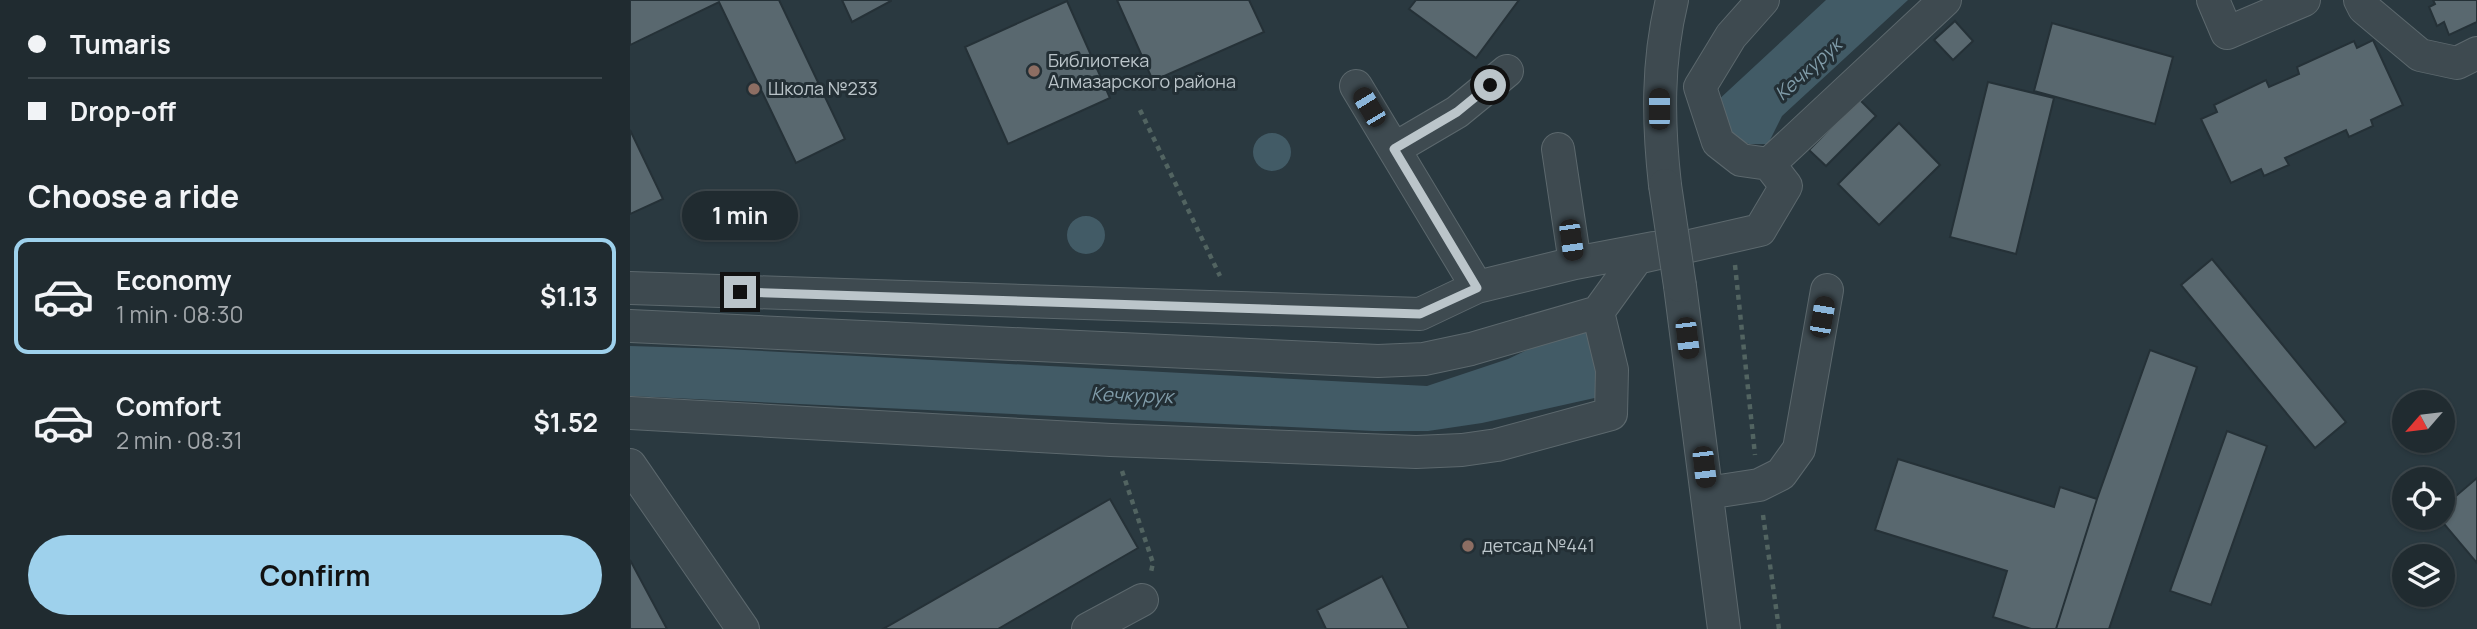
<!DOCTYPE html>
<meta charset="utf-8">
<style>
:root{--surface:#202b30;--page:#283338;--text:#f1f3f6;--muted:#a2a7ab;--line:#3d474c;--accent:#9ed1ec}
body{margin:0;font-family:Manrope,sans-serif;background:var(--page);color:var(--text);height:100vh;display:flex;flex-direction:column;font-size:26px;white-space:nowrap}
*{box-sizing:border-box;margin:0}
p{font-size:23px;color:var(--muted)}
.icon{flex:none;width:38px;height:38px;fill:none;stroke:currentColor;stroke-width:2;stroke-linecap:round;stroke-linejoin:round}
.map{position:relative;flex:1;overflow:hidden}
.drawer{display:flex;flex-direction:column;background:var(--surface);width:630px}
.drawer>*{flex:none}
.guide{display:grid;align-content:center;height:154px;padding:0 28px;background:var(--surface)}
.needle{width:46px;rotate:242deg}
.buttons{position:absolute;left:1762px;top:390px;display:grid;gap:14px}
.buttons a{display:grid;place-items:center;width:63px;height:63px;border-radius:50%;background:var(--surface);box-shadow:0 2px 5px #0004,0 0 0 2px var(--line);font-size:35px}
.end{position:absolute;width:32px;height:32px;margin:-16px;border:9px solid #bbc5ca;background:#111;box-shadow:0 0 0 4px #111}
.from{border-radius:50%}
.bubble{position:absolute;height:49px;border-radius:24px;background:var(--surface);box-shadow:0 2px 5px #0004,0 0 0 2px var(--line);font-size:23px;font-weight:700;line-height:49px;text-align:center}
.car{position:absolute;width:21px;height:42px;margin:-21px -10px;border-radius:9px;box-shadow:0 0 5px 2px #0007;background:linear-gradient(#222 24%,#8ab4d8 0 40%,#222 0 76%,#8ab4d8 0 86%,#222 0)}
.guide b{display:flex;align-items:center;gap:24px;height:66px;font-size:26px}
.guide b+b{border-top:2px solid var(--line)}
.guide i{width:18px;height:18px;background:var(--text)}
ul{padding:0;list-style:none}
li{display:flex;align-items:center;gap:21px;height:116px;margin:0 14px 10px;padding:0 14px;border:4px solid transparent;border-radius:14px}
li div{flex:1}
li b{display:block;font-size:26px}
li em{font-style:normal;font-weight:700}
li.current{border-color:var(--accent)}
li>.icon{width:63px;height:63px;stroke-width:1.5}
h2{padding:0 28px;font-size:32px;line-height:84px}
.cta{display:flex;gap:14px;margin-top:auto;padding:14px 28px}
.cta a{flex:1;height:80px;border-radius:42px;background:var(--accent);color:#111;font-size:28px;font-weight:700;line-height:80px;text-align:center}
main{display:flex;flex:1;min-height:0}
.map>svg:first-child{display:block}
.water{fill:#425b66}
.building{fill:#59686f;stroke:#253137;stroke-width:2}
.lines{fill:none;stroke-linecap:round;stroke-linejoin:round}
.minor-casing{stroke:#5c686d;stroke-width:34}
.path{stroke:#526461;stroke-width:4.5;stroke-dasharray:5 5;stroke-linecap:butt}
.minor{stroke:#3e4a50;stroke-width:32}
.minor-bridge-casing{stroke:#5c686d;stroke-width:34;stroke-linecap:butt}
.minor-bridge{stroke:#3e4a50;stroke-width:32}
.route{stroke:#bbc5ca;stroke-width:9}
.education-dot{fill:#8d6e63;stroke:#232f35;stroke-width:2.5}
.labels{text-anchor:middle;stroke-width:6;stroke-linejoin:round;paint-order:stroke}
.poi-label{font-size:18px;fill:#bbc5ca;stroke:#232f35;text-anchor:start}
.water-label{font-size:19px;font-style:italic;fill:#809ca9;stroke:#232f35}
</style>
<main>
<section class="drawer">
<div class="guide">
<b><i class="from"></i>Tumaris</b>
<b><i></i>Drop-off</b>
</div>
<h2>Choose a ride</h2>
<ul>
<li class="current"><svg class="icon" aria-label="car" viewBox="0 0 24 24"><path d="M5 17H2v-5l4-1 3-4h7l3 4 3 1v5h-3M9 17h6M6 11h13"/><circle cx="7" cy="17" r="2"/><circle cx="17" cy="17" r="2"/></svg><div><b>Economy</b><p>1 min · 08:30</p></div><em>$1.13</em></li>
<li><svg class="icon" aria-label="car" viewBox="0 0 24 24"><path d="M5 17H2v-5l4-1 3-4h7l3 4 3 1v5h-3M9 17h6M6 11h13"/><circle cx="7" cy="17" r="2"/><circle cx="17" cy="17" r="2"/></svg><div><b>Comfort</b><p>2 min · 08:31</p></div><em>$1.52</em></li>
</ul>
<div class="cta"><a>Confirm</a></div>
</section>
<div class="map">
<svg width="1847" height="629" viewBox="0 0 1847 629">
<rect width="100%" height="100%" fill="#2a3940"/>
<!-- water -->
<path class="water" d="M1196,0H1278L1152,116L1138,144H1119L1102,137L1085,103Z
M623 152a19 19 0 1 1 38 0a19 19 0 1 1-38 0Z
M437 235a19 19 0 1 1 38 0a19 19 0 1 1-38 0Z
M953,324L969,332V397L852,423L798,431H744L0,396V346L96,349L797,386L878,359Z"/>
<!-- building -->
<path class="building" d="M0,0H149L215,139L166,163L89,2L0,45Z
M212,0H261V1L222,22Z
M487,0H619L634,32L523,81Z
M786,0H889L846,58L779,9Z
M1803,0H1847V22L1819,35L1814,22L1807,26L1799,7L1805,4Z
M437,1L480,98L378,144L335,47Z
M1325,21L1343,41L1323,60L1304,40Z
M1422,23L1543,57L1525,124L1404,91Z
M1743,40L1773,105L1741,120L1743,126L1719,137L1716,130L1655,158L1659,165L1634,176L1631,169L1601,183L1571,119L1587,112L1584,105L1636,80L1639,87L1669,74L1667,67L1724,41L1727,48Z
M1358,82L1424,98L1386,254L1320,237Z
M1229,99L1246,116L1196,166L1179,150Z
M1269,123L1310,165L1249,225L1208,184Z
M0,130L33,199L0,214Z
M1582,259L1716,422L1685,448L1551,285Z
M1520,350L1567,367L1479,629H1426L1467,499Z
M1597,431L1637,446L1581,605L1540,591Z
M1268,459L1424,507L1430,487L1467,499L1426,629H1401L1363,617L1377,571L1245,530Z
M1847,478V563L1809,518H1813V507Z
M480,499L508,548L368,629H253Z
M0,560L37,629H0Z
M752,576L779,629H696L687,610Z"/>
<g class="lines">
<defs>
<path id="minor" d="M1133,0L1101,36L1070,87L1088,142L1111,160L1139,164
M1583,0L1597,33L1674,0
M1730,0L1734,8L1790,55L1827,63L1847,53
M726,86L847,287
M764,149L827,112L877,71
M928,149L945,263
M1035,185C1028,122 1027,62 1042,0
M1050,286L1094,629
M0,288L790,314L847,287L945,263L1024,248
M0,326L748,361L794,359L841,349L968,312
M0,413L481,440L786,452L832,450L867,445L981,414L982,370L968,312L1007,258L1130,230L1156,186L1139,164L1315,0
M0,465L113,629
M1077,493L1129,485L1151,474L1169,449L1197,290
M458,629L512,600"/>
</defs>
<!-- minor casing -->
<use href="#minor" class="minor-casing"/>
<!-- path -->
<path class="path" d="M510,110L590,276
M1105,265L1125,455
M492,471L523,563L521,572
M1133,515L1149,629"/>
<!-- minor -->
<use href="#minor" class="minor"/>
<defs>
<path id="minor-bridge" d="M1035,185L1050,286"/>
</defs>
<!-- minor-bridge casing -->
<use href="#minor-bridge" class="minor-bridge-casing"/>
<!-- minor-bridge -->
<use href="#minor-bridge" class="minor-bridge"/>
</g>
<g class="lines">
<!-- route -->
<path class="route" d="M110,292L790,314L847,288L764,149L827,112L860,85"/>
</g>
<!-- markers -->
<g class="education-dot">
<circle cx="404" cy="71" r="7"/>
<circle cx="124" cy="89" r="7"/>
<circle cx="838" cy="546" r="7"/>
</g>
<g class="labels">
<!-- poi labels -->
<g class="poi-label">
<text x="418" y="67">Библиотека<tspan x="418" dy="21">Алмазарского района</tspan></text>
<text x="138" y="95">Школа №233</text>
<text x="852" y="552">детсад №441</text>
</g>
<!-- water labels -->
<g class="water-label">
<text transform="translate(1178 69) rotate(-42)" y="7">Кечкурук</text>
<text transform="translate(502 395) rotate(2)" y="7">Кечкурук</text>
</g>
</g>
</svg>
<div class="buttons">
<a><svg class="needle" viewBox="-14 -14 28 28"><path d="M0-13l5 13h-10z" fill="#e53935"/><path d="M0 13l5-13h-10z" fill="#a2a7ab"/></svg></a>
<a><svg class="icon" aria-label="locate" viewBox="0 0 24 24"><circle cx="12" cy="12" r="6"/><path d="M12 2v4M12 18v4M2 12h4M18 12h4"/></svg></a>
<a><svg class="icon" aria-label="layers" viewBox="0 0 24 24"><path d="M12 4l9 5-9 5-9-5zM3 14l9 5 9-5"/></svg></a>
</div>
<i class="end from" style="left:860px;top:85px"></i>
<i class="end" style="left:110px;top:292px"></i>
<div class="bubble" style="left:52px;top:191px;width:116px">1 min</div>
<i class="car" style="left:739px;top:107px;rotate:329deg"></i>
<i class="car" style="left:1029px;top:109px;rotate:0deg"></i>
<i class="car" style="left:941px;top:240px;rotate:172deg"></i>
<i class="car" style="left:1192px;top:317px;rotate:10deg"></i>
<i class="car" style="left:1057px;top:338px;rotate:173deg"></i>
<i class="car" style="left:1074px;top:467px;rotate:173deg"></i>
</div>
</main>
